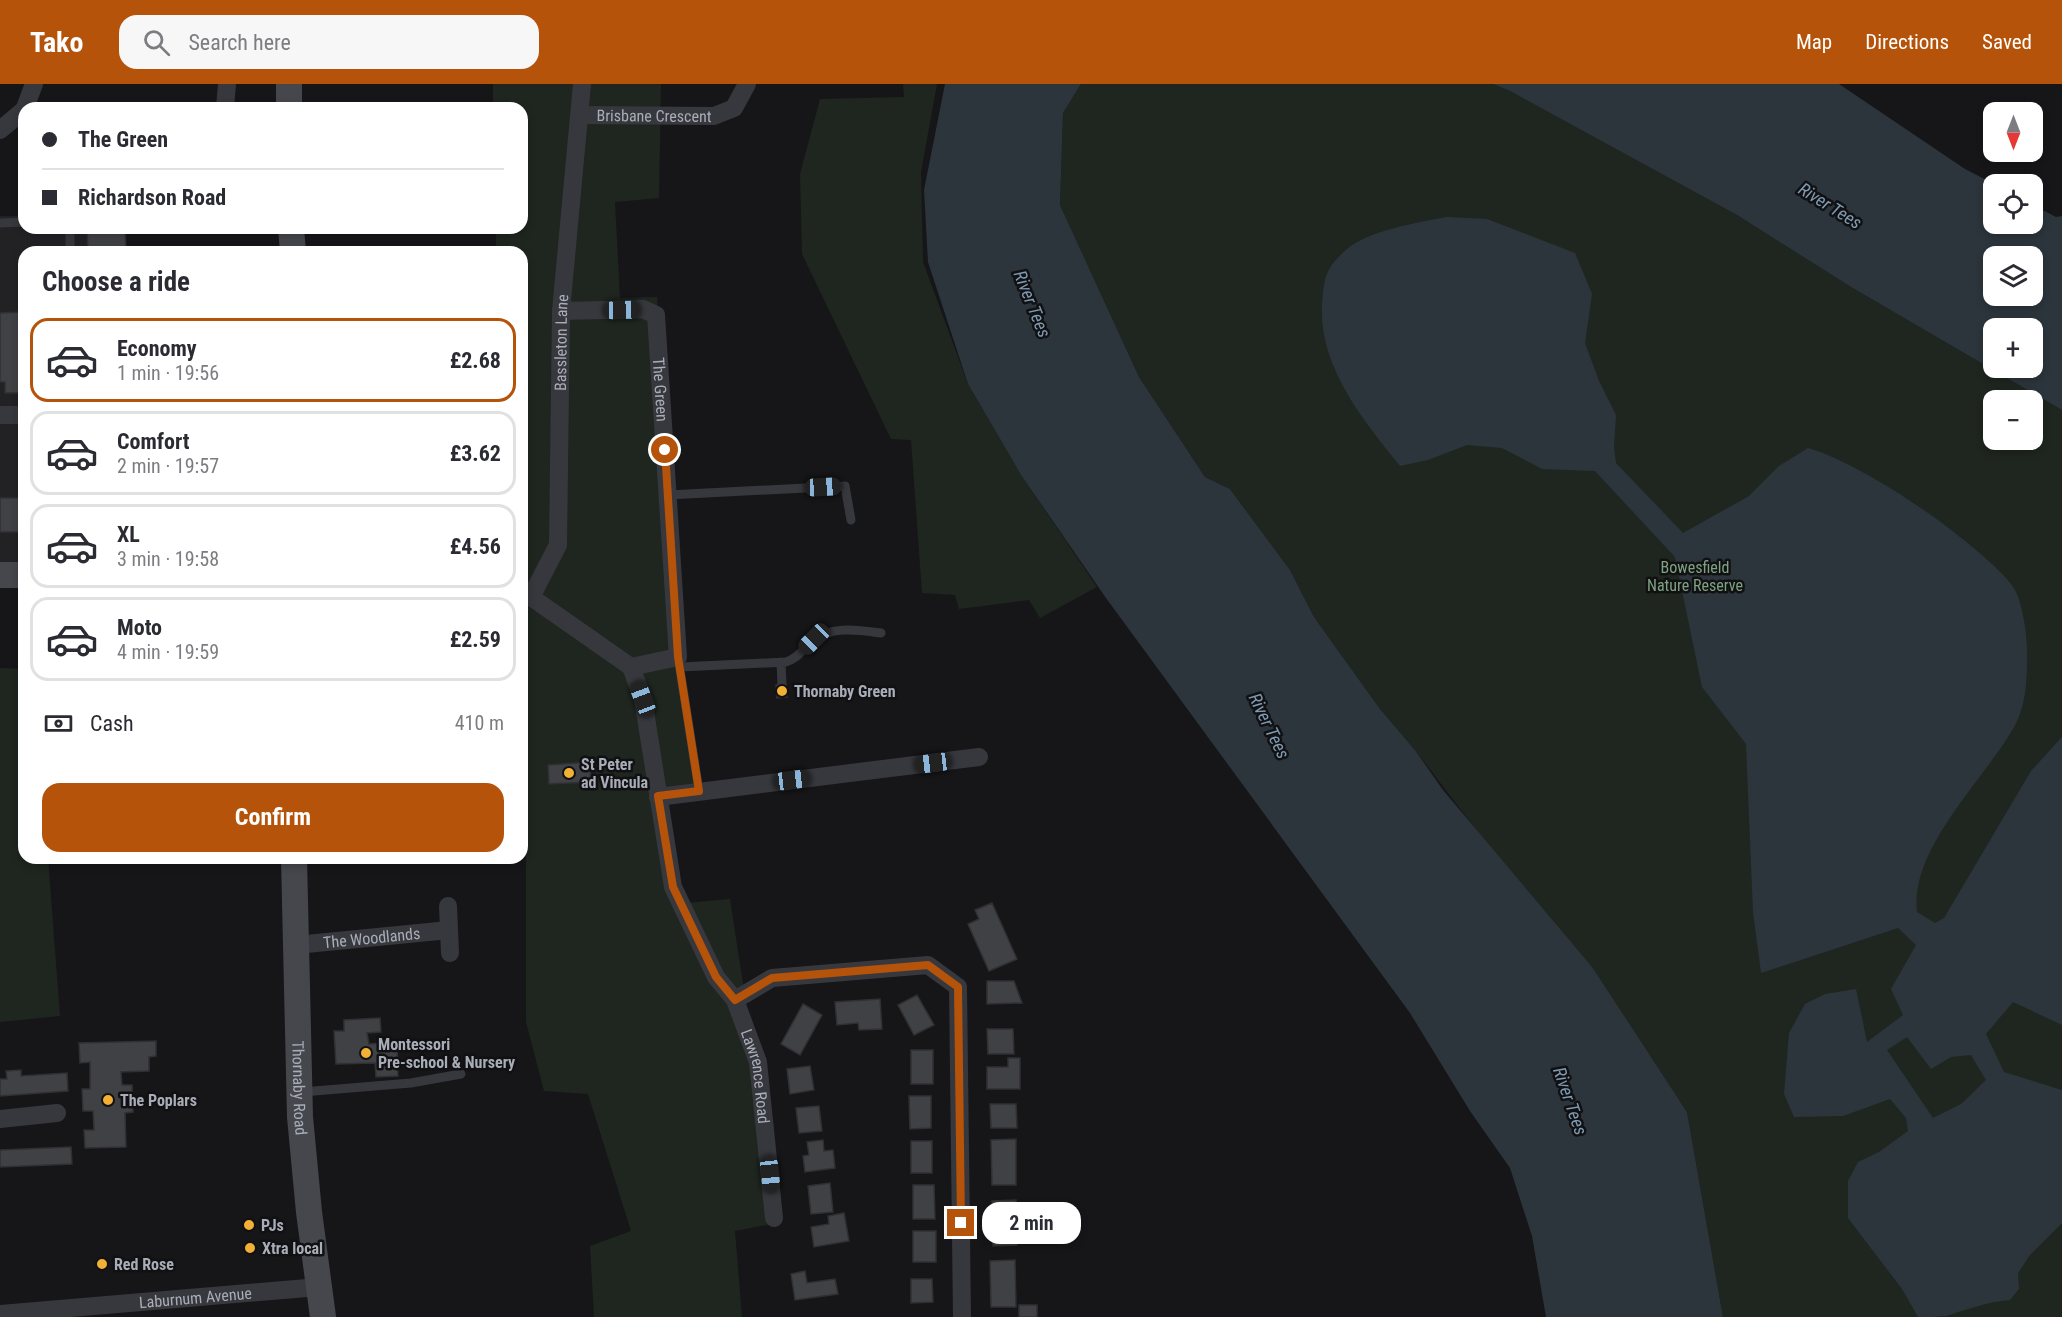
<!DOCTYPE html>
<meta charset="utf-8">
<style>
:root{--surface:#fff;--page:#f7f7f7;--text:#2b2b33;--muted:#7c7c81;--line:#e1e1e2;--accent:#b45309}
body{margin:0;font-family:"Roboto Condensed",sans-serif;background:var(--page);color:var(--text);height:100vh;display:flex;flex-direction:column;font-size:22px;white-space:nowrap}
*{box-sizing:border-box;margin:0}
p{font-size:20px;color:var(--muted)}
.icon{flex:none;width:33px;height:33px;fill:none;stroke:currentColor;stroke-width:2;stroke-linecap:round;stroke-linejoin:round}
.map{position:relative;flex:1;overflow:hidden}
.details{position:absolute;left:18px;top:162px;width:510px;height:618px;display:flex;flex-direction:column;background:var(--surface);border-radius:18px;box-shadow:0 3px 9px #0003}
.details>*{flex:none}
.top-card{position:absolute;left:18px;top:18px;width:510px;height:132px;border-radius:18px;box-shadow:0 3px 9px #0003;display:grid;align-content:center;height:132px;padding:0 24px;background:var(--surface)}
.needle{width:39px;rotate:180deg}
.fabs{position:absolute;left:1983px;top:18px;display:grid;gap:12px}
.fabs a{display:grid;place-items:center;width:60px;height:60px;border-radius:12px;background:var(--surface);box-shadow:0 3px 9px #0003;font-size:30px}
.end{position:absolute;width:27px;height:27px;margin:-14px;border:8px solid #b45309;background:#fff;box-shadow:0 0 0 3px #fff}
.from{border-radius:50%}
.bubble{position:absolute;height:42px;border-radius:18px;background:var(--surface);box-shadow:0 3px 9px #0003;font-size:20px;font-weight:700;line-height:42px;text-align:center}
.car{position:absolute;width:18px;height:36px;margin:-18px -9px;border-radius:8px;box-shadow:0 0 4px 2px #0007;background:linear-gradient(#222 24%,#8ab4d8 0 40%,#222 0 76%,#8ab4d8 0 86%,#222 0)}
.top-card b{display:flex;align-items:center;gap:21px;height:57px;font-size:22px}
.top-card b+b{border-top:2px solid var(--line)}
.top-card i{width:15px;height:15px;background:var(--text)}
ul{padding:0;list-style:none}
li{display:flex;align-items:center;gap:18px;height:84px;margin:0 12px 9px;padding:0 12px;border:3px solid var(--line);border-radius:18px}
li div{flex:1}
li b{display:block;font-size:22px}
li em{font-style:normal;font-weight:700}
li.current{border-color:var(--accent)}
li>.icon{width:54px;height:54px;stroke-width:1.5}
h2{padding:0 24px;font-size:27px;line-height:72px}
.pay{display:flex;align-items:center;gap:15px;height:66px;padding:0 24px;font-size:22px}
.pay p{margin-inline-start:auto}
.button{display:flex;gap:12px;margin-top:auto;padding:12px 24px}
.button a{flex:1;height:69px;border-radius:18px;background:var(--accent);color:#fff;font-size:24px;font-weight:700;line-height:69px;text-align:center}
header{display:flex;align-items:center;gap:36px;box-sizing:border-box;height:84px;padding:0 30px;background:var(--accent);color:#fff}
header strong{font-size:28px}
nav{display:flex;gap:33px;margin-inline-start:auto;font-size:21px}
.search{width:420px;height:54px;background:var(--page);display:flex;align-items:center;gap:15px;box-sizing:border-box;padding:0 21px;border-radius:18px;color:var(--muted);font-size:22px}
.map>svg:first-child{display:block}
.built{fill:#222225}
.green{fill:#1e261f;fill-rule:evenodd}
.water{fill:#2c353c;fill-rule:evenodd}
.building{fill:#404145;stroke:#303034;stroke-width:1.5}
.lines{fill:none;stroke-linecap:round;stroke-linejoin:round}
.lane{stroke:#37383d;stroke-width:9}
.street{stroke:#37383d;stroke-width:18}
.secondary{stroke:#45474d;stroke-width:26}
.route{stroke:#b45309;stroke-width:8}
.poi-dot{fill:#f2b134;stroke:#111113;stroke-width:2}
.labels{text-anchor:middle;stroke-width:5;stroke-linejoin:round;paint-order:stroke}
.street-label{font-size:16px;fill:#a8adb8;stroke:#111113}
.park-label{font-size:16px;fill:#7fa381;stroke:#111113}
.poi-label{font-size:16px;font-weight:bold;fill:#a8adb8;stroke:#111113;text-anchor:start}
.water-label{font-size:18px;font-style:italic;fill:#7f9bb3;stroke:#111113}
</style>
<header>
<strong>Tako</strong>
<div class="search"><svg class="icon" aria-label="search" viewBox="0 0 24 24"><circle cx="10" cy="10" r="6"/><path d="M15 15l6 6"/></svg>Search here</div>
<nav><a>Map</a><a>Directions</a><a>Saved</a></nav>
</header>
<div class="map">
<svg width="2062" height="1233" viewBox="0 0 2062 1233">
<rect width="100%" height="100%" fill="#161618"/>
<!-- built -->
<path class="built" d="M0,132H24V144H125L126,168H24V482L0,481Z"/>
<!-- green -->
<path class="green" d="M493,0H661L659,114L615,118L620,214L657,213L682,572L702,709L664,715L685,819L730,815L755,978L771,1140L735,1147L742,1233H594L590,1162L631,1147L588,1010L544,1007L526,938V731L522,729V168H496V144H522V24H493Z
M903,0H937L921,88L923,178L968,300L1021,391L1097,503L1040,534L1029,516L959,525L955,511L922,509L911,356L891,355L802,170L800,90L820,15L904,13Z
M1081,0H1493L1510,7L1737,131L1851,203L2062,326V1233H1723L1687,1028L1652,975L1415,666L1380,625L1314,533L1290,486L1230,405L1205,393L1139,293L1060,121L1063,29ZM1994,316H2032V356H1994Z
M0,584L24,585V774H48L60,932L0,938Z"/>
<!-- water -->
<path class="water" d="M945,0H1081L1063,29L1060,121L1139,293L1205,393L1230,405L1290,486L1314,533L1380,625L1415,666L1443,706L1592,883L1687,1028L1723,1233H1546L1532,1152L1510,1084L1470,1027L1410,929L1106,514L1021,391L968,300L928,178L924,106Z
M1493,0H1839L1965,85L1994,100V140H2032L2033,121L2056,133L2062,132V326L1851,203L1737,131L1510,7ZM1994,172H2032V212H1994ZM1994,244H2032V284H1994Z
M1446,133L1487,135L1575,169L1592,210L1585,259L1599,297L1616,331L1614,363L1616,379L1683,449L1749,412L1779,382L1808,364C1853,377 1923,423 1960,453C1973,463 2008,492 2015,506C2023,521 2027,552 2027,568C2027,594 2027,620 2014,643C1985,695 1909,765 1917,828L1935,839L1944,834L2031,687L2062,653V941L2013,918L1986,950L2004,988L2062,1006V1139L2030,1171L2018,1189L2019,1205L2010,1216C1987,1218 1968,1225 1946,1232C1938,1233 1926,1233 1918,1233L1902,1205L1848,1134V1097L1858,1078L1879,1068L1908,1047L1906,1034L1890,1015L1843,1032L1794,1033L1784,1010L1789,949L1805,920L1825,910L1856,905L1867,958L1903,931L1891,905L1916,861L1898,844L1761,889L1753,828L1746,660L1702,603L1675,473L1595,387L1542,385L1502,364L1467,361L1428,376L1400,382C1363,336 1319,283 1322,221C1324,194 1325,184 1347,165C1370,146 1417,139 1446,133ZM1907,953L1931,985L1951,973L1971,971L1986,996L1961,1020L1933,1034L1887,966Z"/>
<!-- building -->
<path class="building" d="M87,144H125L126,168H88Z
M21,228V232H24V298H21V309H5V298H0V229Z
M21,407H24V448H0V414H22Z
M786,600L787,613L777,614L776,601Z
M589,678L591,698L549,700L548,681Z
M992,819L1017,875L989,887L968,840L979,835L975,826Z
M987,897H1014L1022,919L987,920Z
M917,911L934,941L914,951L898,921Z
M880,915L882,945L859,946L858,939L837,941L835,918Z
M803,920L822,931L800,971L781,960Z
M380,934L381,948L367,949L369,960L397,958L398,992L376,993L375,979L336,980L334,947H344V936Z
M987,945H1013L1014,970H988Z
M156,957V972L149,973V987L121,988L122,1001H132L133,1028L125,1029L126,1063L85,1064L84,1046H94L93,1027H83L82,1005H90V978L80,979L79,959Z
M911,966H933V1000H911Z
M1008,974H1020V1005H987V983H1008Z
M810,982L814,1006L790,1010L787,985Z
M21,986V992L67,989L68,1007L0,1012V995H7L6,987Z
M909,1012H931V1044L910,1045Z
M990,1020H1016L1017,1044H991Z
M819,1022L822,1047L799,1049L796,1024Z
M1016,1055V1101H992L991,1056Z
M823,1056L824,1067L833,1066L835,1084L805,1088L803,1072L809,1071L807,1058Z
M911,1057H932V1089H911Z
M71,1063L72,1080L0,1083V1066Z
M830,1099L833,1128L811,1130L808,1102Z
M913,1101H934L935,1135H913Z
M1016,1116L1017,1161L993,1162L992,1117Z
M844,1129L849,1157L814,1163L811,1143L829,1140L828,1132Z
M913,1147H936V1178H913Z
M1015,1176L1016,1223H991L990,1177Z
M805,1187L807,1199L835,1195L838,1210L795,1216L791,1190Z
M911,1195H932L933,1218L911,1219Z
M1019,1221H1037V1233H1019Z"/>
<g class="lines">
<!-- lane -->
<path class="lane" d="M0,139L24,138
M70,144V168
M668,411L845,402L851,436
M781,578L782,601
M679,579L699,707
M680,583L786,578C797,575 803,565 812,558C830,541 858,546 881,549
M302,1008L411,999L461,990"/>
<!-- street -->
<g class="street">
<path d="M25,24L34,0"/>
<path d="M225,24L227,0"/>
<path id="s1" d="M580,31L714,32L734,24L747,0"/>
<path d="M0,46L24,26"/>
<path id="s2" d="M561,227L643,225L656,231L678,573L631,583"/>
<path d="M0,331H24"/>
<path d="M522,511L531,513L631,583"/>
<path id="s3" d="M531,513L558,461L561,227L582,0"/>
<path id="s4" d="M631,583L643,615L673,803L716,893L735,916L758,978L774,1134"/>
<path d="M658,713L979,673"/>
<path d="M448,822L450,869"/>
<path id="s5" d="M296,861L449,846"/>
<path d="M735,916L772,894L928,881L958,903L962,1233"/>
<path d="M0,1035L57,1029"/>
<path id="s6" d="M0,1230L319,1203"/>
</g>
<!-- secondary -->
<g class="secondary">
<path d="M289,24V0"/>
<path d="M291,144L293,168"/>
<path d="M0,491H24"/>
<path id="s7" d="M294,774L300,1033L309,1128L323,1233"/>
</g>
</g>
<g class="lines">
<!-- route -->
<path class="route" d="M665,366L678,573L699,707L658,712L673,803L716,893L735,916L772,894L928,881L958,903L961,1139"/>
</g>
<!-- markers -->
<g class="poi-dot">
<circle cx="782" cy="607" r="6"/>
<circle cx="569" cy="689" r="6"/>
<circle cx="366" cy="969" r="6"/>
<circle cx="108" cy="1016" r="6"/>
<circle cx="249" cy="1141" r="6"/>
<circle cx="250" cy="1164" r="6"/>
<circle cx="102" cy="1180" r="6"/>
</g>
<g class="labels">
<!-- street labels -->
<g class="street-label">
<text dy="6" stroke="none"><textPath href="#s1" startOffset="74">Brisbane Crescent</textPath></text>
<text dy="6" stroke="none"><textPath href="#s3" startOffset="261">Bassleton Lane</textPath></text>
<text dy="6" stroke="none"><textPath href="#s2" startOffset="171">The Green</textPath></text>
<text dy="6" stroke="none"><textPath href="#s5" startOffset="76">The Woodlands</textPath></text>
<text dy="6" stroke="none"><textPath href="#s4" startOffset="434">Lawrence Road</textPath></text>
<text dy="6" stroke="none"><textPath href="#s7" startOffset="230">Thornaby Road</textPath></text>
<text dy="6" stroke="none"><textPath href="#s6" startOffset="196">Laburnum Avenue</textPath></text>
</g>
<!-- park labels -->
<g class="park-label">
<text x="1695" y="489">Bowesfield<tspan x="1695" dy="18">Nature Reserve</tspan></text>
</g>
<!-- poi labels -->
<g class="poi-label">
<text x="794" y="613">Thornaby Green</text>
<text x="581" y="686">St Peter<tspan x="581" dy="18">ad Vincula</tspan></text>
<text x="378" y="966">Montessori<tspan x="378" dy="18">Pre-school &amp; Nursery</tspan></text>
<text x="120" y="1022">The Poplars</text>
<text x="261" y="1147">PJs</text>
<text x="262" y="1170">Xtra local</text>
<text x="114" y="1186">Red Rose</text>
</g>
<!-- water labels -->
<g class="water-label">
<text transform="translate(1830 122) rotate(32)" y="6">River Tees</text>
<text transform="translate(1032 220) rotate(68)" y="6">River Tees</text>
<text transform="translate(1269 642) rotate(64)" y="6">River Tees</text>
<text transform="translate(1570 1017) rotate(71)" y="6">River Tees</text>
</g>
</g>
</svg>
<div class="fabs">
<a><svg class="needle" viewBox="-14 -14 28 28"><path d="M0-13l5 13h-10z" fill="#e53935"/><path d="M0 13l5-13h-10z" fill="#7c7c81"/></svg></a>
<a><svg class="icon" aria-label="locate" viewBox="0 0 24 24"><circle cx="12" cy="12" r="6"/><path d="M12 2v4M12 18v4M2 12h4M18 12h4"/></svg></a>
<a><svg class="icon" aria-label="layers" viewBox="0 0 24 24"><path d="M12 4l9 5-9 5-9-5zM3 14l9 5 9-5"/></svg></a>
<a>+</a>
<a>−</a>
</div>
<i class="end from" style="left:665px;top:366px"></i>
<i class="end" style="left:961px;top:1139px"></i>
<div class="bubble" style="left:982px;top:1118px;width:99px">2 min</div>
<i class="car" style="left:622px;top:226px;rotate:89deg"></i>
<i class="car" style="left:823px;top:403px;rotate:87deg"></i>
<i class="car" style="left:814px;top:555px;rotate:225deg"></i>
<i class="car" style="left:643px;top:615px;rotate:339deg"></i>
<i class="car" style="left:933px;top:679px;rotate:263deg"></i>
<i class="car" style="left:792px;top:696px;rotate:83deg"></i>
<i class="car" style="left:770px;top:1090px;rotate:174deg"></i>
<div class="top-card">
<b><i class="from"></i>The Green</b>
<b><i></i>Richardson Road</b>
</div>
<section class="details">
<h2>Choose a ride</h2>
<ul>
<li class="current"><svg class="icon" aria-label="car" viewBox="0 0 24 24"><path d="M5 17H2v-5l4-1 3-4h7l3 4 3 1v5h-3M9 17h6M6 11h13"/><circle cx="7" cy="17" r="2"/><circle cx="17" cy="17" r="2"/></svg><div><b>Economy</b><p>1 min · 19:56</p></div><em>£2.68</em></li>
<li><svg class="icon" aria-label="car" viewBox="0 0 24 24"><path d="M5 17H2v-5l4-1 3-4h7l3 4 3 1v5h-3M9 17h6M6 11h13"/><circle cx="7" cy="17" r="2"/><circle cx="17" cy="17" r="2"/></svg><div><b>Comfort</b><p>2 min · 19:57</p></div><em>£3.62</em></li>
<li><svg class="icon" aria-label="car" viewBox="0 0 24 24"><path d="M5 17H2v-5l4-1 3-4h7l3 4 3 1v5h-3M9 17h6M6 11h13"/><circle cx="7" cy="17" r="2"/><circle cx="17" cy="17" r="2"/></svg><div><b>XL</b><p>3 min · 19:58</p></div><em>£4.56</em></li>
<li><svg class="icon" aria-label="car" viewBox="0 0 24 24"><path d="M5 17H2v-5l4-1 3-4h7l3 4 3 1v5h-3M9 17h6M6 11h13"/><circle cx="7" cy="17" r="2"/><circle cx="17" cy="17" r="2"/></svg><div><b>Moto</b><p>4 min · 19:59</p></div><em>£2.59</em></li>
</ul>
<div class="pay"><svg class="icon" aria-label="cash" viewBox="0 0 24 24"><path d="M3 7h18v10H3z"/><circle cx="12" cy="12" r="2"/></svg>Cash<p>410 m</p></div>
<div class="button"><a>Confirm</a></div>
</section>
</div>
